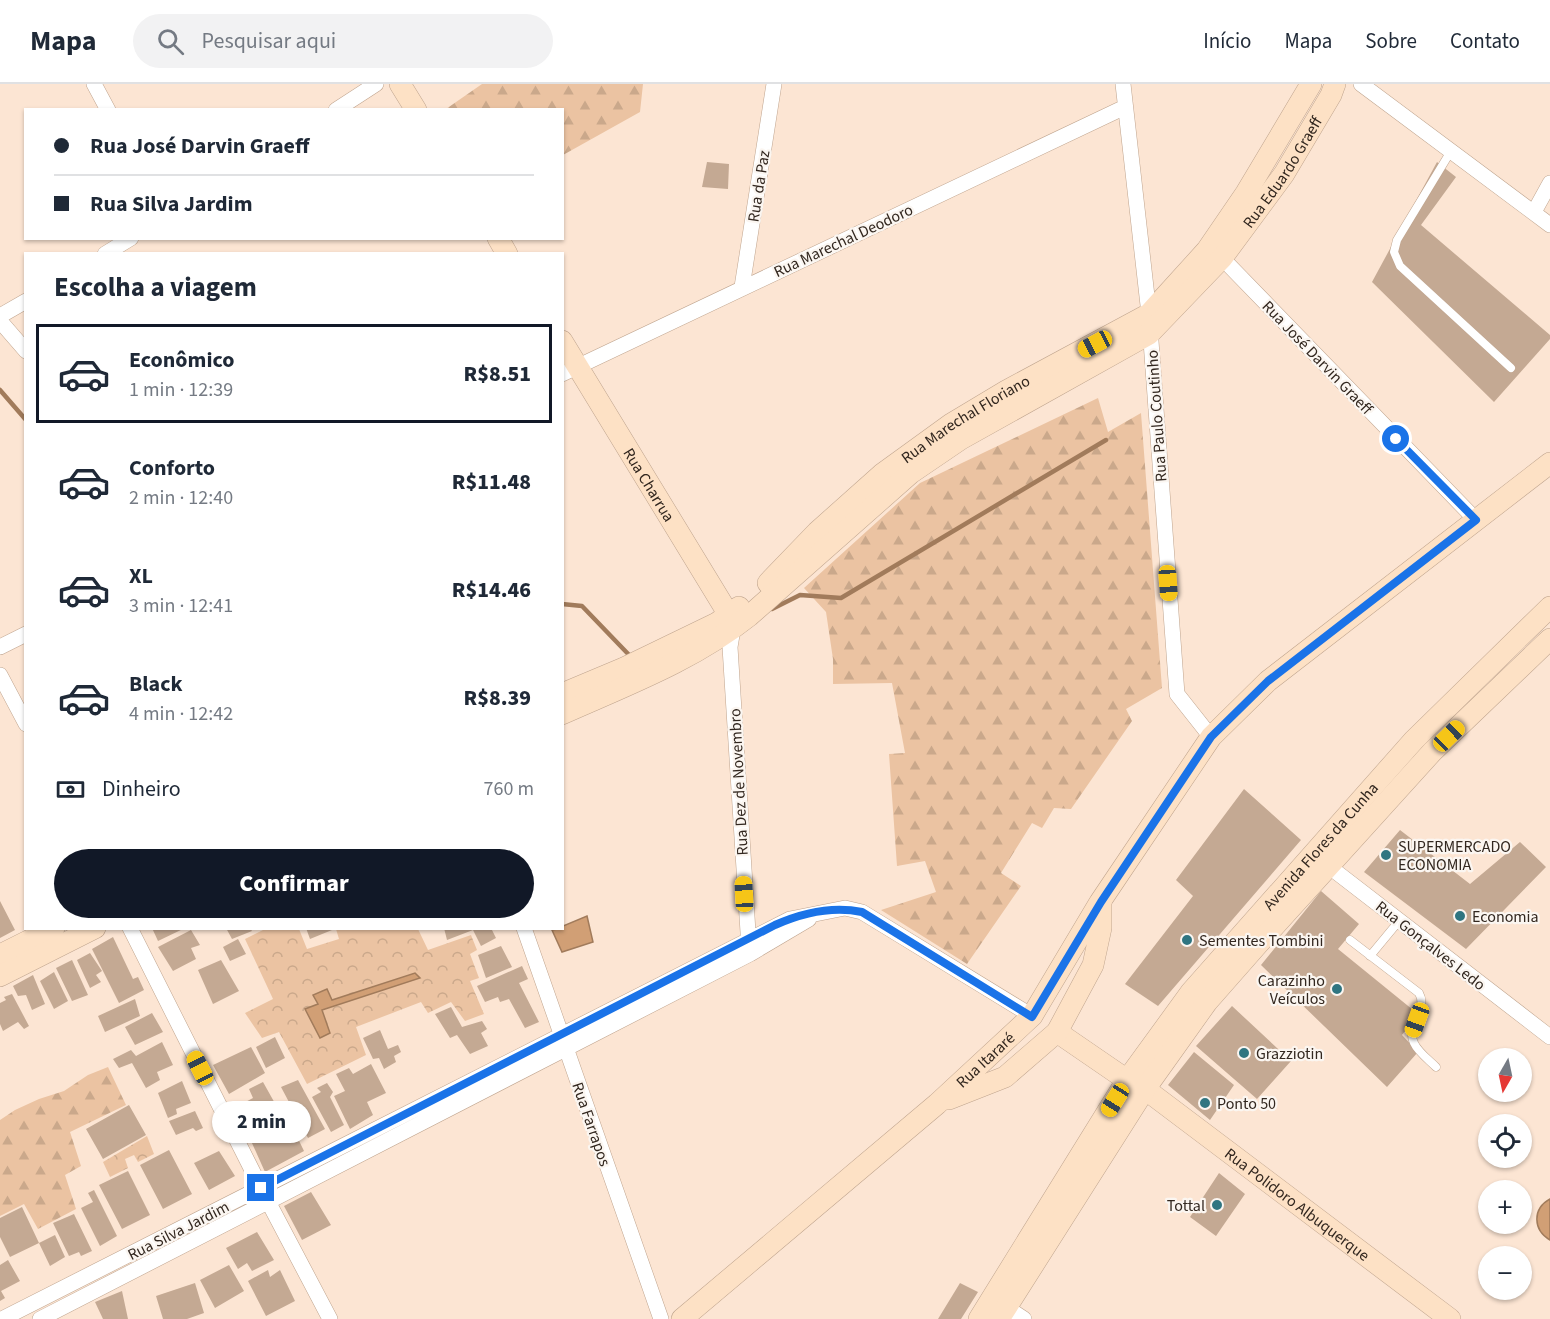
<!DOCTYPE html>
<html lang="pt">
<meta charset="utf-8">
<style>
:root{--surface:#fff;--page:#f2f2f3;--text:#1f2937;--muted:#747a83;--line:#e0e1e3;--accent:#111827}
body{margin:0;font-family:"Source Sans 3",sans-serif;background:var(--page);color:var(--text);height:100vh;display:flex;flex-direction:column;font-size:22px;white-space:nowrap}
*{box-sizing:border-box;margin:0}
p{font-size:20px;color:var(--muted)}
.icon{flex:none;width:33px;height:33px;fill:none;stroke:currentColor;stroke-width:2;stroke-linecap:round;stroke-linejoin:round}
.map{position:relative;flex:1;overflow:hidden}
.details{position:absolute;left:24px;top:168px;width:540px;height:678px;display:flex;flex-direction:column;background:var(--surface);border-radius:0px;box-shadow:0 2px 4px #0004}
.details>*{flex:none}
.guide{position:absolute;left:24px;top:24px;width:540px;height:132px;border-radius:0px;box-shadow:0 2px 4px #0004;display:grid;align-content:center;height:132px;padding:0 30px;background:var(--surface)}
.needle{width:39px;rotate:189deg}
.tools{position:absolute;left:1478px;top:964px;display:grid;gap:12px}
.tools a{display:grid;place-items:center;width:54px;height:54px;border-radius:50%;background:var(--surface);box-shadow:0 2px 4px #0004;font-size:30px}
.end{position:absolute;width:27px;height:27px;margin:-14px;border:8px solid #1a73e8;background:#fff;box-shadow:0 0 0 3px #fff}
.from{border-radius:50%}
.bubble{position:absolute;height:42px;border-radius:21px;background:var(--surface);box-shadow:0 2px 4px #0004;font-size:20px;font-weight:800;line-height:42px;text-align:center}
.car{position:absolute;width:18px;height:36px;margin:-18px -9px;border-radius:8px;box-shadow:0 0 4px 2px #0007;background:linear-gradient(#f5c518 24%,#345 0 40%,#f5c518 0 76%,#345 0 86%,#f5c518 0)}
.guide b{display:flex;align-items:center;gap:21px;height:57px;font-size:22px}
.guide b+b{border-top:2px solid var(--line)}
.guide i{width:15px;height:15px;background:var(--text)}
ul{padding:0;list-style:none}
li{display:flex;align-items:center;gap:18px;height:99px;margin:0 12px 9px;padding:0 18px;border:3px solid transparent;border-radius:0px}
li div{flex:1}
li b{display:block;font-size:22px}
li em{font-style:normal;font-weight:800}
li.on{border-color:var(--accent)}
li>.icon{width:54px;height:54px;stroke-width:1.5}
h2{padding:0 30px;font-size:27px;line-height:72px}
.pay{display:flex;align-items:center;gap:15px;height:66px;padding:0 30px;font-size:22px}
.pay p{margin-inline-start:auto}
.cta{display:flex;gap:12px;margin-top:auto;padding:12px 30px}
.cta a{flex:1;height:69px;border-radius:36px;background:var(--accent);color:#fff;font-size:24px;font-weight:800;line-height:69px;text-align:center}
header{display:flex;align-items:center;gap:36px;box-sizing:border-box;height:84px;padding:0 30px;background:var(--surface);border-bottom:2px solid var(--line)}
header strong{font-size:28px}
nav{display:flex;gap:33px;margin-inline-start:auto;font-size:21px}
.search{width:420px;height:54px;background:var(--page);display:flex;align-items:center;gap:15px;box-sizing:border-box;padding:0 21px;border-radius:33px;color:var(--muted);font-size:22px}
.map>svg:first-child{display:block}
.forest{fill:url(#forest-firs)}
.park{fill:url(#park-crowns)}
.water{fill:#d19f75;stroke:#a17b5b;stroke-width:1.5}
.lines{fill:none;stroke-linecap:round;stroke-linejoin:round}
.stream{stroke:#a17b5b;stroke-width:4.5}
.building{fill:#c4a993}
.lane-casing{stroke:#bfa48e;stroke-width:9}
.street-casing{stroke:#bfa48e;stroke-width:16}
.secondary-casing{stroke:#bfa48e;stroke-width:22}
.lane{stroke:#fff;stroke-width:8}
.street{stroke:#fff;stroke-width:15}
.secondary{stroke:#fde1c5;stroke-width:21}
.route{stroke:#1a73e8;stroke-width:8}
.poi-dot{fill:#2f7581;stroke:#fbf6f1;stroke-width:2}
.labels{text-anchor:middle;stroke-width:4.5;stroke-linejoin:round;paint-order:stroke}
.street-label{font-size:16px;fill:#32271f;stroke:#fbf6f1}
.poi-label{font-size:16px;fill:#32271f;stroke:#fbf6f1;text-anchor:start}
</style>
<header>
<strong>Mapa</strong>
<div class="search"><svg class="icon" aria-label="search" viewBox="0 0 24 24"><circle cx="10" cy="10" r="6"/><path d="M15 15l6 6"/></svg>Pesquisar aqui</div>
<nav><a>Início</a><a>Mapa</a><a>Sobre</a><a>Contato</a></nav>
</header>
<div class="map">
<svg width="1550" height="1235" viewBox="0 0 1550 1235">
<defs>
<pattern id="forest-firs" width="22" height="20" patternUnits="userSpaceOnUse" patternTransform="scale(1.5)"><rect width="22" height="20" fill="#ebc3a2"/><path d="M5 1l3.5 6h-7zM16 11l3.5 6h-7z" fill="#caa88b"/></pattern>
<pattern id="park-crowns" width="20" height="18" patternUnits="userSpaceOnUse" patternTransform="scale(1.5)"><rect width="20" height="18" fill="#ebc3a2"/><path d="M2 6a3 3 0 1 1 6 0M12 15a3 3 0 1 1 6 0" fill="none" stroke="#caa88b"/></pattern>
</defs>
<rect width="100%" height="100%" fill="#fce5d3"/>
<!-- forest -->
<path class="forest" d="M482,0H643L640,28L563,71L562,26L446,25Z
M1098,314L1108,348L1141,329L1162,604L1126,625L1132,637L1071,725L1054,724L1042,744L1032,739L1001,789L1021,802L967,880L881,826L936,808L925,777L897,782L889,670L905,669L892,599L833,600V575L826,528L804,504L920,399Z
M108,983L126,1021L70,1048L81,1082L65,1091L76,1125L38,1145L24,1120L0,1132V1036L15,1026L39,1015L64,1007L88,991Z"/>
<!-- park -->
<path class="park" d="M265,845H299L307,865L339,855L336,845H418L428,866L471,851L477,866L470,870L479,894L470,897L484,930L465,937L451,918L428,929L421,918L356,943L366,971L307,1000L279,948L262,954L245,929L273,915L245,855Z
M147,1052L154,1070L138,1078L134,1071L125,1075L128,1084L110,1093L103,1078Z"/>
<!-- water -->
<path class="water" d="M587,832L593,858L562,868L552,846L562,844L563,842Z
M415,889L420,894L322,926L330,949L320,954L305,925L318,920L313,911L327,905L332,916Z
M1550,1115V1156C1533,1146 1532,1125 1550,1115Z"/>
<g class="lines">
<!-- stream -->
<path class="stream" d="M0,306L26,336
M562,520L582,522L632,574
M772,525L800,511L841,514L1106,356"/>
</g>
<!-- building -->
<path class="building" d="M707,78L729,80L728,105L702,103Z
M1437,78L1456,93L1421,141L1550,251V255L1494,318L1372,198Z
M1244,705L1301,756L1158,922L1125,900L1193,812L1176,796Z
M1400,746L1470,800L1520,758L1546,783L1466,865L1364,788Z
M1321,807L1359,840L1338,865L1418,930L1402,951L1418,968L1387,1003L1261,881Z
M0,817L15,846L0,854Z
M152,844H185L158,857Z
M226,844H250L252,847L232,855Z
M306,844H331L332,846L310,855Z
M444,844H491L496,854L481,862L473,846L447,856Z
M191,846L200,861L191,864L196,875L173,887L158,863Z
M113,853L133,895L138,893L144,906L119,919L92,865Z
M238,855L246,870L230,877L223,863Z
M501,862L512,883L486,894L478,871Z
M90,869L102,887L96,891L101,898L90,904L77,876Z
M72,876L88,911L72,917L56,884Z
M221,876L239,907L213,920L198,886Z
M522,882L528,895L519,899L539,938L525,944L509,915L500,918L498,913L485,918L477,902Z
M54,888L68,917L54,925L40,897Z
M33,891L45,920L32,926L26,911L18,912L13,902Z
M12,910L29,942L24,945L18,938L3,947L0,940V919L6,916L4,913Z
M135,915L140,932L105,948L98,932Z
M1232,922L1291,977L1257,1015L1196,962Z
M451,923L462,943L482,937L487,945L481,949L488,962L470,970L457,951L450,954L435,930Z
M152,929L163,948L135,961L125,943Z
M380,946L388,965L398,961L401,968L394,972L396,978L384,985L379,974L373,975L363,954Z
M275,953L285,974L266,984L256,963Z
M162,958L173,981L157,988L160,996L146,1004L132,979L119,984L113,975L131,966L136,972Z
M251,963L265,989L229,1010L213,981Z
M1194,968L1234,1001L1210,1036L1168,1001Z
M371,980L386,1009L367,1018L373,1031L350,1045L334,1012L345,1007L336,990L349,984L353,990Z
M298,996L325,1045L308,1054L281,1003Z
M182,997L191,1019L176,1025L177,1030L168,1034L158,1009Z
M263,998L277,1023L246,1038L238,1022L253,1014L249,1005Z
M327,999L333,1008L330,1013L344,1041L331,1048L312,1013L321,1008L317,1004Z
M129,1021L146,1051L103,1075L86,1045Z
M195,1027L203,1044L196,1047L193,1044L176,1051L169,1037Z
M285,1028L304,1067L265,1088L247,1048Z
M169,1066L192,1110L163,1125L140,1081Z
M219,1067L235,1092L209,1106L194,1079Z
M128,1087L150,1131L122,1145L99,1101Z
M1219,1089L1245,1110L1216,1152L1190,1133Z
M94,1106L117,1152L100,1162L81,1124L93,1118L88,1109Z
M311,1108L331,1141L302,1156L284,1122Z
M22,1123L39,1159L10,1173L0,1153V1134Z
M74,1130L92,1167L81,1172L79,1168L69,1172L53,1139Z
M257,1148L274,1176L252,1187L247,1179L238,1185L226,1164Z
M55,1151L65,1173L50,1182L39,1159Z
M8,1176L20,1197L1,1207L5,1214L0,1217V1181Z
M229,1181L244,1207L215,1224L200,1196Z
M268,1186L270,1193L280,1186L295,1217L266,1232L248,1197Z
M195,1199L204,1229L187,1235H163L156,1212Z
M960,1199L978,1208L961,1235H938Z
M122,1207L128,1235H103L95,1218Z"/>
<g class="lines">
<defs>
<path id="lane" d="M1451,67L1397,156L1394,168L1400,182L1511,284
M1350,856L1419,909C1429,927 1405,942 1414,959C1418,968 1429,976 1436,983
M1370,872L1399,837"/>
<path id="street" d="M94,0L108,26
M1123,0L1149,230L1177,610L1211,653
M1361,0L1550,141
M336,26L376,0
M1534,128L1550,99
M1213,169L1222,174L1476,436
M105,170L131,154
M742,203L774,0
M0,232L26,217
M0,237L26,267
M562,290L1125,23
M733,545L730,563L749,864
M0,563L26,550
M0,591L26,640
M1322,777L1550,953
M130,844L261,1104L330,1235
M524,844L661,1235
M1006,1223L1024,1235
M2,1235L790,835L845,824L862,828L1032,932
M40,1235L750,870L809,835"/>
<g id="secondary">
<path d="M400,0L416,26"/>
<path d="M498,154L507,170"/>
<path id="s1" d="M562,257L729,531L733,542"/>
<path id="s2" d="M768,499L817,448L882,390L951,340L1006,307L1149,230L1207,166L1246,109L1311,0"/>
<path d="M562,610L624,584L717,539L739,523"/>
<path id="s3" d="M562,630C627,601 694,576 749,532L911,389L961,355L1149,250L1222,174L1284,90L1331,11L1335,0"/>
<path d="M0,871L54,844"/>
<path d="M0,892L95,844"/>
<path id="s4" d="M1057,948L1127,996L1145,1005L1450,1235"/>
<path d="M949,1015L1005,993L1057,948L1093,881L1101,844V819"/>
<path id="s5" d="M682,1235L937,1020L1032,932L1100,818L1211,653L1268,597L1550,379"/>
<path id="s6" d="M979,1235L1127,996L1191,908L1414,656L1550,523"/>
<path d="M999,1235L1145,1005L1207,918L1258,860L1432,668L1550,555"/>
</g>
</defs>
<!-- lane casing -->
<use href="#lane" class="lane-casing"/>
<!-- street casing -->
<use href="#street" class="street-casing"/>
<!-- secondary casing -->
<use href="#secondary" class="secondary-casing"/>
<!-- lane -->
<use href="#lane" class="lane"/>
<!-- street -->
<use href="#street" class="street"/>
<!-- secondary -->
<use href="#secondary" class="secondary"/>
</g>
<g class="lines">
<!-- route -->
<path class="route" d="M261,1104L775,841C802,829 833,822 862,828L1032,933L1101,818L1211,653L1268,597L1476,436L1396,355"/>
</g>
<!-- markers -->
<g class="poi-dot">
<circle cx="1386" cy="771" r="6"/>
<circle cx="1460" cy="832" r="6"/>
<circle cx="1187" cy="856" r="6"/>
<circle cx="1337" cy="905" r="6"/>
<circle cx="1244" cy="969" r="6"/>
<circle cx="1205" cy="1019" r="6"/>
<circle cx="1217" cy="1121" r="6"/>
</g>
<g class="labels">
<!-- street labels -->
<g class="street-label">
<text dy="6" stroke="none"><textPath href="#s3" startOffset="914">Rua Eduardo Graeff</textPath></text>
<text transform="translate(758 102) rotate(-81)" y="6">Rua da Paz</text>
<text transform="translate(843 156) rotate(-25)" y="6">Rua Marechal Deodoro</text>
<text transform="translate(1318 273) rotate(46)" y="6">Rua José Darvin Graeff</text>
<text transform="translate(1156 332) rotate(-94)" y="6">Rua Paulo Coutinho</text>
<text dy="6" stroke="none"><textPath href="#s2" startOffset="258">Rua Marechal Floriano</textPath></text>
<text dy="6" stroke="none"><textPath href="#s1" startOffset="168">Rua Charrua</textPath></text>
<text transform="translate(738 698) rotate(-93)" y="6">Rua Dez de Novembro</text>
<text dy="6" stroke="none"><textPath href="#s6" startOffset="585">Avenida Flores da Cunha</textPath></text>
<text transform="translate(1431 861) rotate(38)" y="6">Rua Gonçalves Ledo</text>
<text dy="6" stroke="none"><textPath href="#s5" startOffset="399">Rua Itararé</textPath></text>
<text transform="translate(592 1040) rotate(71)" y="6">Rua Farrapos</text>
<text dy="6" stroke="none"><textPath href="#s4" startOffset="296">Rua Polidoro Albuquerque</textPath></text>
<text transform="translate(178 1146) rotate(-27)" y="6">Rua Silva Jardim</text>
</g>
<!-- poi labels -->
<g class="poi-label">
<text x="1398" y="768">SUPERMERCADO<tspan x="1398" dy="18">ECONOMIA</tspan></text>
<text x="1472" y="838">Economia</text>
<text x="1199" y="862">Sementes Tombini</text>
<text x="1325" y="902" text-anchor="end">Carazinho<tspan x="1325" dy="18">Veículos</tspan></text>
<text x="1256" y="975">Grazziotin</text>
<text x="1217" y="1025">Ponto 50</text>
<text x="1205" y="1127" text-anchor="end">Tottal</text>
</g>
</g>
</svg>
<div class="tools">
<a><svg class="needle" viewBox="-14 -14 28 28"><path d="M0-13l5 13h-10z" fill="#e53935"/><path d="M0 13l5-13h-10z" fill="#747a83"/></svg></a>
<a><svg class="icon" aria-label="locate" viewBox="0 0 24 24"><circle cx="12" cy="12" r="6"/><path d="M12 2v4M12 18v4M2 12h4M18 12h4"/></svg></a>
<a>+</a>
<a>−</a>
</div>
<i class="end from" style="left:1396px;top:355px"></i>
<i class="end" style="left:261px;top:1104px"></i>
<div class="bubble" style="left:212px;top:1017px;width:99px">2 min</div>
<i class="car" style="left:1095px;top:260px;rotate:242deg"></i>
<i class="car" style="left:1168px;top:499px;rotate:176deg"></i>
<i class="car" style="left:1449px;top:652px;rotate:46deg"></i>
<i class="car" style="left:744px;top:810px;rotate:357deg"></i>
<i class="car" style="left:1417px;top:936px;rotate:200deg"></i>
<i class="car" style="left:200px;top:984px;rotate:333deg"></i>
<i class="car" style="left:1115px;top:1016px;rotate:212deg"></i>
<div class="guide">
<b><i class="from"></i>Rua José Darvin Graeff</b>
<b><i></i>Rua Silva Jardim</b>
</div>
<section class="details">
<h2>Escolha a viagem</h2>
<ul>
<li class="on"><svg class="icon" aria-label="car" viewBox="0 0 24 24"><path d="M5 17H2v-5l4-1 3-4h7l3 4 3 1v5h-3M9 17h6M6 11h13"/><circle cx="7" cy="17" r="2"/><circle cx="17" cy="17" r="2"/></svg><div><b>Econômico</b><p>1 min · 12:39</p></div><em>R$8.51</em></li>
<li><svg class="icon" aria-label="car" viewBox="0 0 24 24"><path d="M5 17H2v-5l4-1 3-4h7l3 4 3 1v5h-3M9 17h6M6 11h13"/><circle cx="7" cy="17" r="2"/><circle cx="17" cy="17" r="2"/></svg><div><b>Conforto</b><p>2 min · 12:40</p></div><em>R$11.48</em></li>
<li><svg class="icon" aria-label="car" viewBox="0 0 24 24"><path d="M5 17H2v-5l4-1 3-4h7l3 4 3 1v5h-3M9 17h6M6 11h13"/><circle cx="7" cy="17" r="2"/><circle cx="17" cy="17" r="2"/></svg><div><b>XL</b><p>3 min · 12:41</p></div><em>R$14.46</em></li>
<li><svg class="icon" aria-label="car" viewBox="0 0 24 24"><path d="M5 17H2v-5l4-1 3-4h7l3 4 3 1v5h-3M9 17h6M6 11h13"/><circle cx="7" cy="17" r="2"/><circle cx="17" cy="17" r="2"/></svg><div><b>Black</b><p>4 min · 12:42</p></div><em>R$8.39</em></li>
</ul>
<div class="pay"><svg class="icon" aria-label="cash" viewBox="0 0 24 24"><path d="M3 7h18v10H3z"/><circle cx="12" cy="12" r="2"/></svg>Dinheiro<p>760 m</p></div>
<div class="cta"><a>Confirmar</a></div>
</section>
</div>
